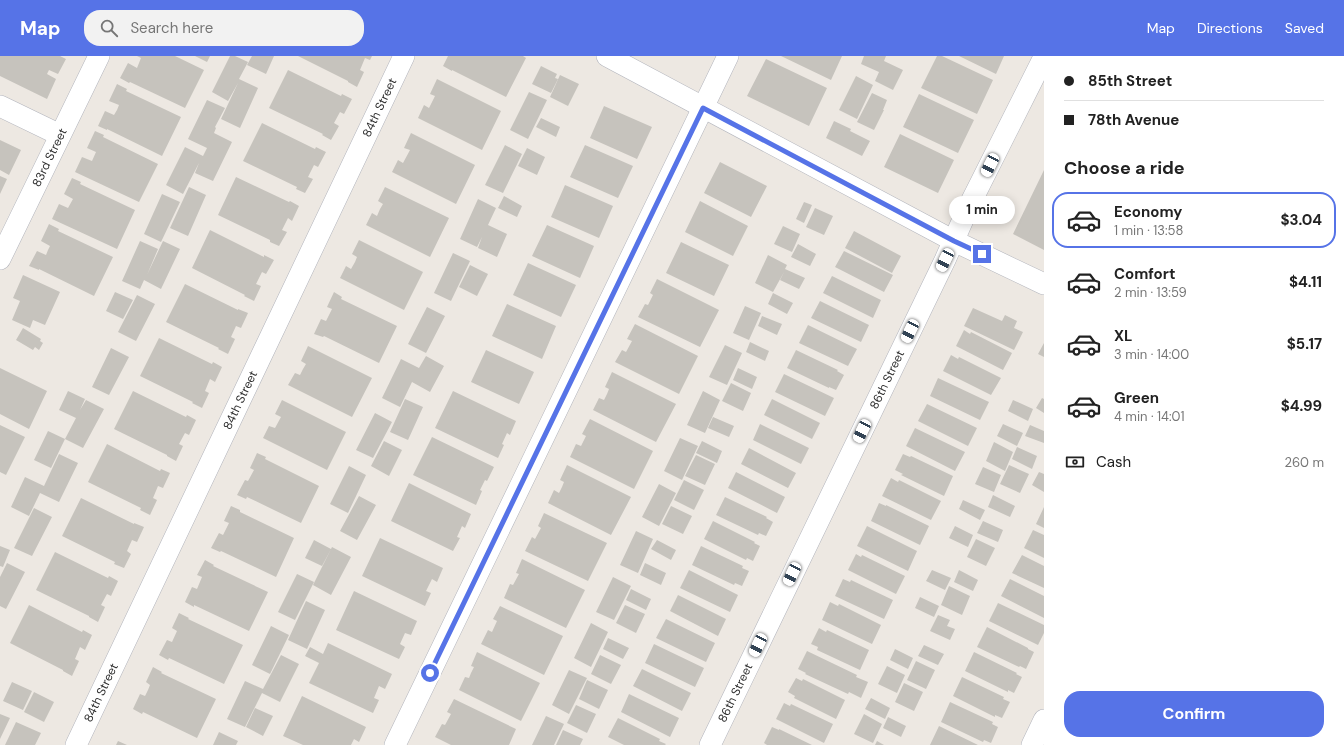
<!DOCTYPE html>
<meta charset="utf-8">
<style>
:root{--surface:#fff;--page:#f2f2f2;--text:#222;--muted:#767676;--line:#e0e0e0;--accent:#5673e7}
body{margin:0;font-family:"DM Sans",sans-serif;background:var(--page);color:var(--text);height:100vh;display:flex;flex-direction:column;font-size:15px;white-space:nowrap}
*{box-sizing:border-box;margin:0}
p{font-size:13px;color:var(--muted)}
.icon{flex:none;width:22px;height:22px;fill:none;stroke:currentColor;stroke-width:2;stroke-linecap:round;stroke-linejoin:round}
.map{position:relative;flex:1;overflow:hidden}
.sheet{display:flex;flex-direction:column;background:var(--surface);width:300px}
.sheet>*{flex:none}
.top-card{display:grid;align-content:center;height:88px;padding:0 20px;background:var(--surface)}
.end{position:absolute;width:18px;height:18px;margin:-9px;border:5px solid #5673e7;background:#fff;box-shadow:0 0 0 2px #fff}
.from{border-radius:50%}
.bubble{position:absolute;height:28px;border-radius:14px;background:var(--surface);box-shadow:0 2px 10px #0003;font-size:13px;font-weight:700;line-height:28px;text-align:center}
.car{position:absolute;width:12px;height:24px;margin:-12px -6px;border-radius:5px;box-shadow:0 0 3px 1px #0007;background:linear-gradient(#fff 24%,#345 0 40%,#fff 0 76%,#345 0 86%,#fff 0)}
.top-card b{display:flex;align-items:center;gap:14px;height:38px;font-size:15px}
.top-card b+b{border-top:1px solid var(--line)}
.top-card i{width:10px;height:10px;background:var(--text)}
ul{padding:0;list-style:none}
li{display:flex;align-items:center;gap:12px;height:56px;margin:0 8px 6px;padding:0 12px;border:2px solid transparent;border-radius:16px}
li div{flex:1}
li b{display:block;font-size:15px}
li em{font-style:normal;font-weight:700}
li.on{border-color:var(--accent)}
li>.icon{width:36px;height:36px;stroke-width:1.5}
h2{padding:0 20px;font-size:18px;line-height:48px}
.pay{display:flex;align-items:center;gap:10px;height:44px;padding:0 20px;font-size:15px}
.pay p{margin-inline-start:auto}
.primary-button{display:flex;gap:8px;margin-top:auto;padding:8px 20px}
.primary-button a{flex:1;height:46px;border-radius:16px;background:var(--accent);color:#fff;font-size:16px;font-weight:700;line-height:46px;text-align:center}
header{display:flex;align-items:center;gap:24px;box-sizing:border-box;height:56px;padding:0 20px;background:var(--accent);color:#fff}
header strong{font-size:19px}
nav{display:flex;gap:22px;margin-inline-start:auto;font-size:14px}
.search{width:280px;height:36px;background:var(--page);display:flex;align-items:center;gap:10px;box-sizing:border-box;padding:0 14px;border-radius:16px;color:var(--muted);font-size:15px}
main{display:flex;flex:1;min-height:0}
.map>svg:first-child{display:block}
.building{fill:#c6c3bd}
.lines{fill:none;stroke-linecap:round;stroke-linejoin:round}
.street-casing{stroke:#b2b4bc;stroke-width:22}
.street{stroke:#fff;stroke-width:21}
.route{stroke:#5673e7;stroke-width:5}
.labels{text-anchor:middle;stroke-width:3.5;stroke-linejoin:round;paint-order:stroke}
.street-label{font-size:12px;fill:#2e2e2e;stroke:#fff}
</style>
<header>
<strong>Map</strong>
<div class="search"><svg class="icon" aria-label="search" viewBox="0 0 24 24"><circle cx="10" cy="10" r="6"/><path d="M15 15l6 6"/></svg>Search here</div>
<nav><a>Map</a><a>Directions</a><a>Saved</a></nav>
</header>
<main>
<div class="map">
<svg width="1044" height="689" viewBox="0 0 1044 689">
<rect width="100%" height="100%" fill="#ede8e2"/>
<!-- building -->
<path class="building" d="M0,0H60L66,3L58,18L49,14L47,18L56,23L47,43L0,20Z
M137,0H175L204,14L185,52L130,26L129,27L120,22L128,7L137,12L141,2Z
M195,0H210L207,6Z
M230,0H235L248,6L239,23L258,32L240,72L221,63L238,27L228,45L212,36Z
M252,0H274L266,18L247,9Z
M298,0H372L370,4L365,2L360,14L364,16L357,31L348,26V25Z
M448,0H523L526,2L506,41L452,14V15L443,10Z
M781,0H842L831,24Z
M864,0H886L884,5L903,14L893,34L875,25L879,16L861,8Z
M937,0H942L993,24L977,58L921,32Z
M959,0H1004L996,18Z
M766,3L827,32L809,70L747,40Z
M541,10L557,18L555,22L558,23L551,37L532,28Z
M288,14L341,40L342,38L352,43L344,58L340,56L334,67L339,70L331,84L322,79L323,78L269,52Z
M560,19L579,28L568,50L550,41Z
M856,20L873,29L857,63L839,54Z
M437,23L501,55L482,94L418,62L424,49L429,52L435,40L430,38Z
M117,28L127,33L126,35L181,61L162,100L107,73V74L98,70L105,55L114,59L117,54L119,49L109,45Z
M529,36L547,44L528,83L510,74Z
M872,37L887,44L883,54H884L874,74L857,66Z
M919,38L974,64L958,97L903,71Z
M207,44L225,52L215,71L216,72L214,77L232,86L213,125L195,117L199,107L183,138L166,129L185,91L203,100L207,92L188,83Z
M604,50L652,71L637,103L590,82Z
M541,62L560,71L556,81L536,71Z
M834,65L851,73L850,75L870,85L862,100L826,82Z
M262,67L315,93L316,91L326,96L318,111L314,109L308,121L313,123L305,137L296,133L297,131L243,105Z
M95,75L104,79L103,81L158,108L139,146L75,116L82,101L92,105L96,96L87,92Z
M411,77L475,109L456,148L392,116L398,104L403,107L410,94L404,92Z
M900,78L954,104L938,137L884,111Z
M0,84L21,94L9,119L0,114Z
M505,89L522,98L503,137L485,129Z
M585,89L633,110L618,142L570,121Z
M527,92L545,101L537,119L518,110Z
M720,106L767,130L751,161L704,137Z
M1044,114V194L1013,178Z
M0,120L7,123L0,138Z
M236,121L289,146L290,145L299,150L292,165L288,162L282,174L287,176L279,190L270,186V184L218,159Z
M72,122L81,126L80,128L135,154L117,193L52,163L59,148L68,152L73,143L64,138Z
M565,129L613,150L599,182L551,161Z
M189,131L206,139L188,180L170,172Z
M385,131L449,162L430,201L366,169L372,157L377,160L380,153L383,148L378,145Z
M162,138L180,146L161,186L144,178Z
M504,140L522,150L517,161L498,152Z
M478,143L496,152L488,169L507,178L497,201L478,192L482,181L477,191L460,183Z
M700,145L748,170L733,200L685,176Z
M804,146L812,149L804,167L796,163Z
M815,152L833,160L824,179L806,171Z
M49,168L59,173L58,175L113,201L94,240L39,213V214L29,210L37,195L46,199L48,194L50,190L41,185Z
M547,169L594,190L580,222L532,200Z
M783,170L800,178L792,196L774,188Z
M210,174L264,201V199L274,204L266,218L262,216L256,228L261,230L254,245L244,240L245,239L192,212Z
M854,175L901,200L892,217L845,192Z
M359,184L423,216L404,254L340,222L346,210L351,213L355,206L357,201L352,198Z
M140,185L158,193L147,219L163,185L180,193L161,233L144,224L140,233L122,225Z
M681,186L729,209L714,240L666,217Z
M798,188L816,198L810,210L791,201Z
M844,195L893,219L884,236L835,211Z
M453,197L470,205L451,245L434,237Z
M768,199L787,209L785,213L805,222L799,233L780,224L784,216L773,236L755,227Z
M528,207L576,229L561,261L513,239Z
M470,209L488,218L477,240L459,231Z
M23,219L60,236L45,269L33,264L30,272L12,264L20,245L13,242Z
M832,220L881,244L873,262L823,237Z
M657,223L719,254L700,291L638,261L645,248L648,249L653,239L650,237Z
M185,228L238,254V253L248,257L241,272L236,270L231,281L235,283L228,298L218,293L219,292L166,266Z
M115,236L133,244L123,263L106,255Z
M334,236L342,241L341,243L397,270L379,307L324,280L323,281L314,278L321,263L326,265L332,253L327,251Z
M773,237L793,247L787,258L768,248Z
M137,239L155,248L136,285L118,276Z
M820,245L869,269L861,286L811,262Z
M507,248L556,270L542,303L492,280Z
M745,250L761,257L749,284L733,277Z
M427,251L445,260L426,297L408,288Z
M973,252L1002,265L1005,259L1017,265L1014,272L1023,276L1014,294L964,270Z
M762,260L782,268L777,279L758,270Z
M635,268L698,300L679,338L615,306L622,294L626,296L632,285L627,283Z
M808,269L857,293L848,310L799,287Z
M23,272L41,283L40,285L43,287L39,294L35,291L33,294L16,284Z
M964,274L970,278L971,276L1012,297L1003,314L956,290Z
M159,282L212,308L213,306L222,311L215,326L210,323L205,335L209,337L202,352L192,347L193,346L140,320Z
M750,286L769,295L765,305L746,296Z
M1044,287V301L1038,298Z
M725,289L742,297L727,329L709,321Z
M308,290L372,322L352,361L288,329L295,317L300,319L303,313L306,308L301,305Z
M111,292L129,301L109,339L92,331Z
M486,294L534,316L519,348L471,326Z
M796,294L838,314L837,315L844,319L836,334L829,331V332L787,312Z
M951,299L958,303L959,301L1001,322L991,339L943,315Z
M426,300L444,310L430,336L412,326L400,351L382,342L401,303L419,312Z
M0,312L47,335L29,373L0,358Z
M738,312L757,321L752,333L733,324Z
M612,316L676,348L656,386L593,354L599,342L604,344L607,338L609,333L605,331Z
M784,318L834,342L825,360L775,336Z
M938,322L989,346L980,364L930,340Z
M731,327L751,337L743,355L722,345Z
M68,335L85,343L80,354L86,344L104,353L83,392L65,383L76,362L59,354Z
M133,335L186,361L187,359L196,364L189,379L185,377L179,388L183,390L176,405L167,400V399L114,373Z
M453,335L516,365L510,379L507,377L502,388L504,389L498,402L435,372Z
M703,335L720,344L705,377L687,369Z
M1042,342L1044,343V357L1036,352Z
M405,343L423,351L408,384L390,376Z
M772,343L820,367L812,383L764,359Z
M282,344L346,376L327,414L263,382L269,370L275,372L281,361L275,358Z
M1013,344L1033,353L1028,365L1008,355Z
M927,348L977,372L968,390L918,365Z
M375,357L392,366L373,402L356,394Z
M713,361L734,370L729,381L708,372Z
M590,363L653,395L634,433L570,401L576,388L581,390L586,380L582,378Z
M760,368L809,392L801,408L753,384Z
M1003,368L1023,377L1017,390L997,380Z
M0,369L25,381L6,419L0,416Z
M1030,369L1044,375V387L1025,380Z
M915,372L965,396L955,415L906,390Z
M48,375L65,383L51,412L34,404Z
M432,381L494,411L487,425L485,424L480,434L482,435L476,449L413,419Z
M680,382L698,390L682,424L664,415Z
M384,385L402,394L389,420L371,410Z
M702,385L722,395L717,407L696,397Z
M994,386L1013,396L1005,415L986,405Z
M107,388L160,415L161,413L170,417L163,432L158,430L153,442L157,444L150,459L140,454L141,452L88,426Z
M1017,391L1037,400L1032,413L1012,403Z
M749,392L796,417L788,432L741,408Z
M257,397L266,401L265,403L319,430L301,467L247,441L246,443L237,439L245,424L248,425L254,414L250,412Z
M59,398L78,407L59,446L40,437L29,460L11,451L25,421L44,430Z
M903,398L910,401L911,400L953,420L944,440L901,419L903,418L895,414Z
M696,399L715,408L705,429L685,420Z
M567,409L631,441L611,479L548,447L554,434L559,437L562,431L564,426L560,424Z
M1009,409L1029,418L1020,437L1000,428Z
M349,410L366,419L348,457L330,448Z
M983,411L1001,419L994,436L975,428Z
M736,416L785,441L777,457L728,432Z
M1039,416L1044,418V436L1032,429Z
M891,422L898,426L899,424L941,445L931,464L882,440Z
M684,424L704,434L694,454L674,444Z
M409,427L471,458L465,472L462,470L457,481L460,482L453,495L391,465Z
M659,428L676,437L659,470L642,461Z
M993,439L1015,450L1010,461L988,451Z
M359,440L376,449L357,484L340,475Z
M725,441L767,461L766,462L773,466L766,480L759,477L758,479L716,459Z
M81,442L134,468V467L144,471L137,486L132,484L127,495L131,498L124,512L114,508L115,506L62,480Z
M963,444L985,454L980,464L959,453Z
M879,447L886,450V449L929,470L920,489L871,465Z
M231,450L240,454V456L294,482L276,521L221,495L220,496L211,492L219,477L223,479L229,467L224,465Z
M671,450L692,460L683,478L662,468Z
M1044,451V472L1036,468Z
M34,452L52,461L32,500L14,492Z
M544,457L607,487L588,525L525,495L532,481L535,483L541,472L538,470Z
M713,465L755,486L754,487L760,490L753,505L747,502L746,504L704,483Z
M983,465L1003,474L998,486L977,477Z
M867,470L917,495L908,515L857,490Z
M955,470L973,479L968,491L949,482Z
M1033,474L1044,479V502L1024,492Z
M636,475L653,483L638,517L620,509Z
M380,482L443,512L437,526L432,523L426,535L431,537L425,550L362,520Z
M976,483L995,492L986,510L967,501Z
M314,484L331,493L322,510L305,502Z
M657,484L676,494L671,504L651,493Z
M0,490L10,494L3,511L0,510Z
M701,490L743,510L742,512L749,515L742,530L735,527L734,529L692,509Z
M332,491L351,501L331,539L313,529Z
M55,496L108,522L109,520L118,525L111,540L107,538L101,549L105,551L98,566L89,561V560L36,534Z
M856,498L861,501L862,499L905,520L896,538L848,514Z
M1022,499L1044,510V532L1012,517Z
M522,503L585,534L566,572L504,542L510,528L513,529L519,518L516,517Z
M205,504L214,509L213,510L268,536L249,575L194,549V551L185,546L192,531L197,533L202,521L197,519Z
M7,507L25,516L6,553L0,550V521Z
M645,507L666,517L661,529L640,519Z
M689,514L738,539L730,556L680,532Z
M932,514L951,522L945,534L926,525Z
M959,514L978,524L973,535L954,526Z
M297,518L314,526L295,564L278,556Z
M613,521L631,530L614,564L596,556Z
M843,523L850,526L851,524L893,544L884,563L835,540Z
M1010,523L1044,540V562L1001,540Z
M949,530L970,540L962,559L941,549Z
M631,533L651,543L646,554L626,544Z
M354,535L417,565L411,579L405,577L400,588L405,591L399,603L336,574Z
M678,539L726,563L718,580L670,555Z
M920,541L939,550L934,561L915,552Z
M306,545L325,554L307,593L288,584Z
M830,546L838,550L839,548L881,569L872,588L822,564Z
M998,547L1044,569V577L1038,589L989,565Z
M29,549L82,576L83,574L92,579L85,594L80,591L75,603L79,605L72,620L63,615V614L10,587Z
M625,549L645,558L636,577L616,567Z
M500,550L563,580L544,619L481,588L488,574L492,576L497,565L493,563Z
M179,557L189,562L188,563L243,589L224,628L169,602L168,604L159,599L167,584L172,586L177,575L172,572Z
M938,559L950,564L947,570L955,573L950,584L930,575Z
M666,563L715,587L706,606L656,582Z
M591,567L608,576L591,611L574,602Z
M271,570L289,579L270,618L252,609Z
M987,571L1028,592V593L1034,596L1026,613L1020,610L1019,611L977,591Z
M819,572L826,576L827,574L869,594L860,614L817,594L818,591L811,588Z
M608,582L629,592L623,603L603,593Z
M328,587L392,618L385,633L379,630L374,642L379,644L373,657L309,627L319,607L305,600L310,591L323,598Z
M654,588L704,612L695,631L645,607Z
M924,589L944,598L938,609L918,600Z
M895,593L913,602L908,613L890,604Z
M807,595L857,619L856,621L868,626L861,642L849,636L848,638L805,618L806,617L798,613Z
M477,596L540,627L521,665L459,634L465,621L469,622L471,617L474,611L471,610Z
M974,596L1017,617L1016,618L1022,621L1014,637L1008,634V636L965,615Z
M281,599L299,608L280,646L262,637L245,671L227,663L245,625L263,633Z
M600,599L621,609L611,628L591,618Z
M916,605L935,614L926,633L907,624Z
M887,610L905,619L897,637L878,628Z
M153,611L162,616L161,617L216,643L197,682L143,656L142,658L133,653L140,638L145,640L148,634L150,629L146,626Z
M642,613L691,637L682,655L633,630Z
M569,614L587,622L569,658L552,649Z
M962,621L1004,641L1003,643L1010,646L1002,662L995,659V661L953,640Z
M796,622L802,625L803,623L845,644L836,663L794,642L795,640L788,636Z
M587,624L608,634L599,653L579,643Z
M12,626L32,635L23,654L3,645Z
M904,627L923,636L914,655L895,646Z
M34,636L54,646L44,666L24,656Z
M629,638L679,662L670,681L621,656Z
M302,640L366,671L359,686L354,683L351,689H303L283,680Z
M871,642L890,652L885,663L865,653Z
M454,643L516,673L509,689H451L435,681L442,668L445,669L451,658L447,656Z
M950,646L993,666L992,668L998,671L991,687L984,684L983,686L941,666Z
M784,647L790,650L791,648L833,668L824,687L776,663Z
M576,649L596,658L587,677L567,667Z
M255,652L273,660L263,680L246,671Z
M0,658L10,662L0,683Z
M864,658L882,668L873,687L854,678Z
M546,660L564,668L554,689H532Z
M888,661L906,670L901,681L883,672Z
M618,662L660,683L659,685L666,688L665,689H624L608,681Z
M16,666L41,677L35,689H5Z
M939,670L978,689H930Z
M772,671L779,674V673L812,689H767L764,687Z
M563,674L583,683L580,689H556Z
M219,676L238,685L236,689H213Z
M118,685L127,689H116Z
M877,685L884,689H875Z"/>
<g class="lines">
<defs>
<g id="street">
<path d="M607,0L954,185L1044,228"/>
<path d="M0,50L60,79"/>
<path id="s1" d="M0,203L99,0"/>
<path id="s2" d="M76,689L404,0"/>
<path d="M395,689L728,0"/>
<path id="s3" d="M710,689L945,204L969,150L1044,1"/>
<path d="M1032,689L1044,664"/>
</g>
</defs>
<!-- street casing -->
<use href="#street" class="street-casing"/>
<!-- street -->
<use href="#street" class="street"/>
</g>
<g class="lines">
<!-- route -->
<path class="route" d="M430,617L703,52L954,185L982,198"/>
</g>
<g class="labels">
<!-- street labels -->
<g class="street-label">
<text dy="4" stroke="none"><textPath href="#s2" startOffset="706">84th Street</textPath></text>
<text dy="4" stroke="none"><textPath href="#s1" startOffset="113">83rd Street</textPath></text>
<text dy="4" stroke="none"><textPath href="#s3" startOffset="406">86th Street</textPath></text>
<text dy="4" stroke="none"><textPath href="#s2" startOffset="382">84th Street</textPath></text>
<text dy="4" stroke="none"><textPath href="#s3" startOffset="58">86th Street</textPath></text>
<text dy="4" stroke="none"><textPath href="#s2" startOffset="58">84th Street</textPath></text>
</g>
</g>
</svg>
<i class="end from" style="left:430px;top:617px"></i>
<i class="end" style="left:982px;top:198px"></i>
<div class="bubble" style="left:949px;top:140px;width:66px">1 min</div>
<i class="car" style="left:990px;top:109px;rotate:207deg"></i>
<i class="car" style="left:945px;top:204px;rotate:206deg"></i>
<i class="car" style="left:910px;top:275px;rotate:206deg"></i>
<i class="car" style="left:862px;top:375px;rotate:206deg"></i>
<i class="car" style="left:792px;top:518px;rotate:206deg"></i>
<i class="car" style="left:758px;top:589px;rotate:206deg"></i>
</div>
<section class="sheet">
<div class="top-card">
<b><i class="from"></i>85th Street</b>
<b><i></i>78th Avenue</b>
</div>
<h2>Choose a ride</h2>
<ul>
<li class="on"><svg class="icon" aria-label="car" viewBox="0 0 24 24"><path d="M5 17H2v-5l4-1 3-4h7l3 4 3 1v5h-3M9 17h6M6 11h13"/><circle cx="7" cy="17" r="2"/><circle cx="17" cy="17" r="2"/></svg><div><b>Economy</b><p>1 min · 13:58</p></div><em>$3.04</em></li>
<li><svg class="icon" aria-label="car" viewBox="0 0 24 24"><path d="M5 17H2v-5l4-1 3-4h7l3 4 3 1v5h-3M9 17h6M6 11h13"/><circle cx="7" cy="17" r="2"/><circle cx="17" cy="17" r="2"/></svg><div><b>Comfort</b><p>2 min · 13:59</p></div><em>$4.11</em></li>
<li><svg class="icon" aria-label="car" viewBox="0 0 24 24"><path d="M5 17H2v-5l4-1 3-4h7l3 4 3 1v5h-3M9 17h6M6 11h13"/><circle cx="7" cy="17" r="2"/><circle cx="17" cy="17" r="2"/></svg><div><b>XL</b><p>3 min · 14:00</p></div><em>$5.17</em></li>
<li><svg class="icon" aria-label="car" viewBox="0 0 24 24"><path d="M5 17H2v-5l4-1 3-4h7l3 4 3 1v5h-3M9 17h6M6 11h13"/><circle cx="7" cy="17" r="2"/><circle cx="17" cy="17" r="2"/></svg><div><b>Green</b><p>4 min · 14:01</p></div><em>$4.99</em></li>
</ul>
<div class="pay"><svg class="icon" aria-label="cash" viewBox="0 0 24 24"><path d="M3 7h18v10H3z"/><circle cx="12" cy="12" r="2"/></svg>Cash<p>260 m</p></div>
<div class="primary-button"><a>Confirm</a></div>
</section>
</main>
